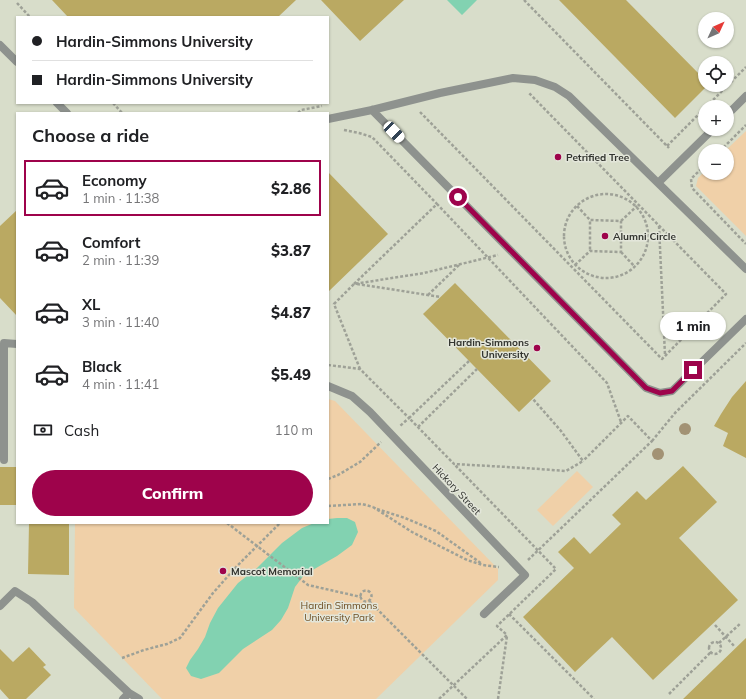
<!DOCTYPE html>
<meta charset="utf-8">
<style>
:root{--surface:#fff;--page:#f6f6f6;--text:#202124;--muted:#757577;--line:#e0e0e0;--accent:#9e034b}
body{margin:0;font-family:Mulish,sans-serif;background:var(--page);color:var(--text);height:100vh;display:flex;flex-direction:column;font-size:15px;white-space:nowrap}
*{box-sizing:border-box;margin:0}
p{font-size:13px;color:var(--muted)}
.icon{flex:none;width:22px;height:22px;fill:none;stroke:currentColor;stroke-width:2;stroke-linecap:round;stroke-linejoin:round}
.map{position:relative;flex:1;overflow:hidden}
.details{position:absolute;left:16px;top:112px;width:313px;height:412px;display:flex;flex-direction:column;background:var(--surface);border-radius:0px;box-shadow:0 1px 3px #0004}
.details>*{flex:none}
.top-card{position:absolute;left:16px;top:16px;width:313px;height:88px;border-radius:0px;box-shadow:0 1px 3px #0004;display:grid;align-content:center;height:88px;padding:0 16px;background:var(--surface)}
.needle{width:26px;rotate:46deg}
.tools{position:absolute;left:698px;top:12px;display:grid;gap:8px}
.tools a{display:grid;place-items:center;width:36px;height:36px;border-radius:50%;background:var(--surface);box-shadow:0 1px 3px #0004;font-size:20px}
.end{position:absolute;width:18px;height:18px;margin:-9px;border:5px solid #9e034b;background:#fff;box-shadow:0 0 0 2px #fff}
.from{border-radius:50%}
.bubble{position:absolute;height:28px;border-radius:14px;background:var(--surface);box-shadow:0 1px 3px #0004;font-size:13px;font-weight:800;line-height:28px;text-align:center}
.car{position:absolute;width:12px;height:24px;margin:-12px -6px;border-radius:5px;box-shadow:0 0 3px 1px #0007;background:linear-gradient(#fff 24%,#345 0 40%,#fff 0 76%,#345 0 86%,#fff 0)}
.top-card b{display:flex;align-items:center;gap:14px;height:38px;font-size:15px}
.top-card b+b{border-top:1px solid var(--line)}
.top-card i{width:10px;height:10px;background:var(--text)}
ul{padding:0;list-style:none}
li{display:flex;align-items:center;gap:12px;height:56px;margin:0 8px 6px;padding:0 8px;border:2px solid transparent;border-radius:0px}
li div{flex:1}
li b{display:block;font-size:15px}
li em{font-style:normal;font-weight:800}
li.active{border-color:var(--accent)}
li>.icon{width:36px;height:36px;stroke-width:1.5}
h2{padding:0 16px;font-size:18px;line-height:48px}
.pay{display:flex;align-items:center;gap:10px;height:44px;padding:0 16px;font-size:15px}
.pay p{margin-inline-start:auto}
.button{display:flex;gap:8px;margin-top:auto;padding:8px 16px}
.button a{flex:1;height:46px;border-radius:24px;background:var(--accent);color:#fff;font-size:16px;font-weight:800;line-height:46px;text-align:center}
.map>svg:first-child{display:block}
.built{fill:#d8ddca;fill-rule:evenodd}
.green{fill:#f0d0a8}
.water{fill:#82d2b1}
.building{fill:#baa962}
.lines{fill:none;stroke-linecap:round;stroke-linejoin:round}
.path{stroke:#9ea197;stroke-width:2.5;stroke-dasharray:3 2;stroke-linecap:butt}
.lane{stroke:#8e928e;stroke-width:8}
.tree{fill:#a29274}
.route{stroke:#9e034b;stroke-width:5}
.poi-dot{fill:#9e034b;stroke:#e3e6da;stroke-width:1.5}
.labels{text-anchor:middle;stroke-width:3;stroke-linejoin:round;paint-order:stroke}
.poi-label{font-size:10px;font-weight:bold;fill:#32342f;stroke:#e3e6da;text-anchor:start}
.street-label{font-size:10px;fill:#32342f;stroke:#e3e6da}
.park-label{font-size:10px;fill:#6d4d21;stroke:#e3e6da}
</style>
<div class="map">
<svg width="746" height="699" viewBox="0 0 746 699">
<rect width="100%" height="100%" fill="#e3e6da"/>
<!-- built -->
<path class="built" d="M0,0H746V699H0ZM17,17H328V103H17ZM705,19H727V41H705ZM705,63H727V85H705ZM705,107H727V129H705ZM17,113H328V523H17ZM705,151H727V173H705Z"/>
<!-- green -->
<path class="green" d="M746,131V236L696,186L698,178L705,171V173H727V151H725Z
M328,399L335,401L498,569V580L376,699H162L74,608L75,523H328Z
M577,471L593,487L553,526L537,510Z"/>
<!-- water -->
<path class="water" d="M447,0H477L462,15Z
M337,518H347L355,522L358,532L352,545L337,556L304,575L295,587L288,608L281,620L272,630L243,649L219,673L201,679L191,676L186,668L190,660L198,649L205,637L210,623L218,608L238,583L256,569L282,543L302,528L314,523H328V519Z"/>
<!-- building -->
<path class="building" d="M52,0H296L278,17H68Z
M321,0H404L360,41Z
M559,0H626L705,80V85H708L675,118Z
M328,172L388,234L328,292Z
M17,210V316L0,298V226Z
M455,283L551,381L519,412L423,314Z
M746,381V458L723,446L728,433L714,426L721,414L732,397Z
M683,466L717,502L679,538L738,600L653,680L612,637L575,672L523,617L574,568L558,552L574,537L590,554L621,524L612,515L637,491L646,500Z
M0,467H17V505H0Z
M29,523H69V575L28,574Z
M746,638V699H683Z
M29,647L46,665L43,667L51,675L26,699H9L0,689V649L13,662Z"/>
<g class="lines">
<!-- path -->
<path class="path" d="M524,0L669,148
M17,3L30,17
M113,103L122,113
M706,107L746,67
M420,112L662,359L726,294L529,93
M298,113L301,110L322,106
M344,130L359,133L372,137L437,204
M667,146L705,108
M720,151L746,125
M705,165L691,179L692,188L746,244
M564 236a42 42 0 1 1 84 0a42 42 0 1 1-84 0Z
M577,206L590,220
M621,221L637,206
M659,226L665,355
M621,252L635,267
M575,265L590,251L621,252V221L590,220V251
M354,284L437,204L607,383L621,422
M357,284L441,297
M428,295L459,265
M469,361L409,418L454,464L525,468L566,471L583,461L561,431L533,399
M328,365L360,369L409,418L400,426
M360,369L334,304L354,284L424,273L498,255
M418,427L477,369
M652,441L675,413L746,343
M328,479L338,475L360,462L381,442
M328,506L362,504L373,507
M373,507L412,532L467,560L483,565L499,567
M377,509L405,518L436,531L482,564
M227,523L308,585L361,597
M528,560L652,441L628,416L583,461
M360.5 596a5.5 5.5 0 1 1 11 0a5.5 5.5 0 1 1-11 0Z
M369,601L467,699
M509,614L594,699
M715,625L735,647
M709 648a6 6 0 1 1 12 0a6 6 0 1 1-12 0Z
M719,643L741,623
M122,658L144,650L167,644L180,638L213,593L237,566L280,523
M669,694L711,652
M439,699L507,635L497,626L556,569L455,465
M498,699L507,636"/>
<!-- lane -->
<path class="lane" d="M0,45L17,62
M57,103L67,113
M372,110L646,388L660,393L672,391L746,319
M727,115L746,96
M328,119L372,110L440,93L513,78L535,80L555,87L569,96L746,269
M658,183L713,129
M328,386L352,396L370,412L525,575L484,614
M4,460V343L17,344
M0,606L15,591L32,602L129,693
M123,699L129,693L139,699"/>
</g>
<!-- trees -->
<g class="tree">
<circle cx="685" cy="429" r="6"/>
<circle cx="658" cy="454" r="6"/>
</g>
<g class="lines">
<!-- route -->
<path class="route" d="M458,197L646,388L660,393L672,391L693,370"/>
</g>
<!-- markers -->
<g class="poi-dot">
<circle cx="558" cy="157" r="4"/>
<circle cx="605" cy="236" r="4"/>
<circle cx="537" cy="348" r="4"/>
<circle cx="223" cy="571" r="4"/>
</g>
<g class="labels">
<!-- poi labels -->
<g class="poi-label">
<text x="566" y="161">Petrified Tree</text>
<text x="613" y="240">Alumni Circle</text>
<text x="529" y="346" text-anchor="end">Hardin-Simmons<tspan x="529" dy="12">University</tspan></text>
<text x="231" y="575">Mascot Memorial</text>
</g>
<!-- street labels -->
<g class="street-label">
<text transform="translate(457 489) rotate(47)" y="4">Hickory Street</text>
</g>
<!-- park labels -->
<g class="park-label">
<text x="339" y="609">Hardin Simmons<tspan x="339" dy="12">University Park</tspan></text>
</g>
</g>
</svg>
<div class="tools">
<a><svg class="needle" viewBox="-14 -14 28 28"><path d="M0-13l5 13h-10z" fill="#e53935"/><path d="M0 13l5-13h-10z" fill="#757577"/></svg></a>
<a><svg class="icon" aria-label="locate" viewBox="0 0 24 24"><circle cx="12" cy="12" r="6"/><path d="M12 2v4M12 18v4M2 12h4M18 12h4"/></svg></a>
<a>+</a>
<a>−</a>
</div>
<i class="end from" style="left:458px;top:197px"></i>
<i class="end" style="left:693px;top:370px"></i>
<div class="bubble" style="left:660px;top:312px;width:66px">1 min</div>
<i class="car" style="left:394px;top:132px;rotate:136deg"></i>
<div class="top-card">
<b><i class="from"></i>Hardin-Simmons University</b>
<b><i></i>Hardin-Simmons University</b>
</div>
<section class="details">
<h2>Choose a ride</h2>
<ul>
<li class="active"><svg class="icon" aria-label="car" viewBox="0 0 24 24"><path d="M5 17H2v-5l4-1 3-4h7l3 4 3 1v5h-3M9 17h6M6 11h13"/><circle cx="7" cy="17" r="2"/><circle cx="17" cy="17" r="2"/></svg><div><b>Economy</b><p>1 min · 11:38</p></div><em>$2.86</em></li>
<li><svg class="icon" aria-label="car" viewBox="0 0 24 24"><path d="M5 17H2v-5l4-1 3-4h7l3 4 3 1v5h-3M9 17h6M6 11h13"/><circle cx="7" cy="17" r="2"/><circle cx="17" cy="17" r="2"/></svg><div><b>Comfort</b><p>2 min · 11:39</p></div><em>$3.87</em></li>
<li><svg class="icon" aria-label="car" viewBox="0 0 24 24"><path d="M5 17H2v-5l4-1 3-4h7l3 4 3 1v5h-3M9 17h6M6 11h13"/><circle cx="7" cy="17" r="2"/><circle cx="17" cy="17" r="2"/></svg><div><b>XL</b><p>3 min · 11:40</p></div><em>$4.87</em></li>
<li><svg class="icon" aria-label="car" viewBox="0 0 24 24"><path d="M5 17H2v-5l4-1 3-4h7l3 4 3 1v5h-3M9 17h6M6 11h13"/><circle cx="7" cy="17" r="2"/><circle cx="17" cy="17" r="2"/></svg><div><b>Black</b><p>4 min · 11:41</p></div><em>$5.49</em></li>
</ul>
<div class="pay"><svg class="icon" aria-label="cash" viewBox="0 0 24 24"><path d="M3 7h18v10H3z"/><circle cx="12" cy="12" r="2"/></svg>Cash<p>110 m</p></div>
<div class="button"><a>Confirm</a></div>
</section>
</div>
